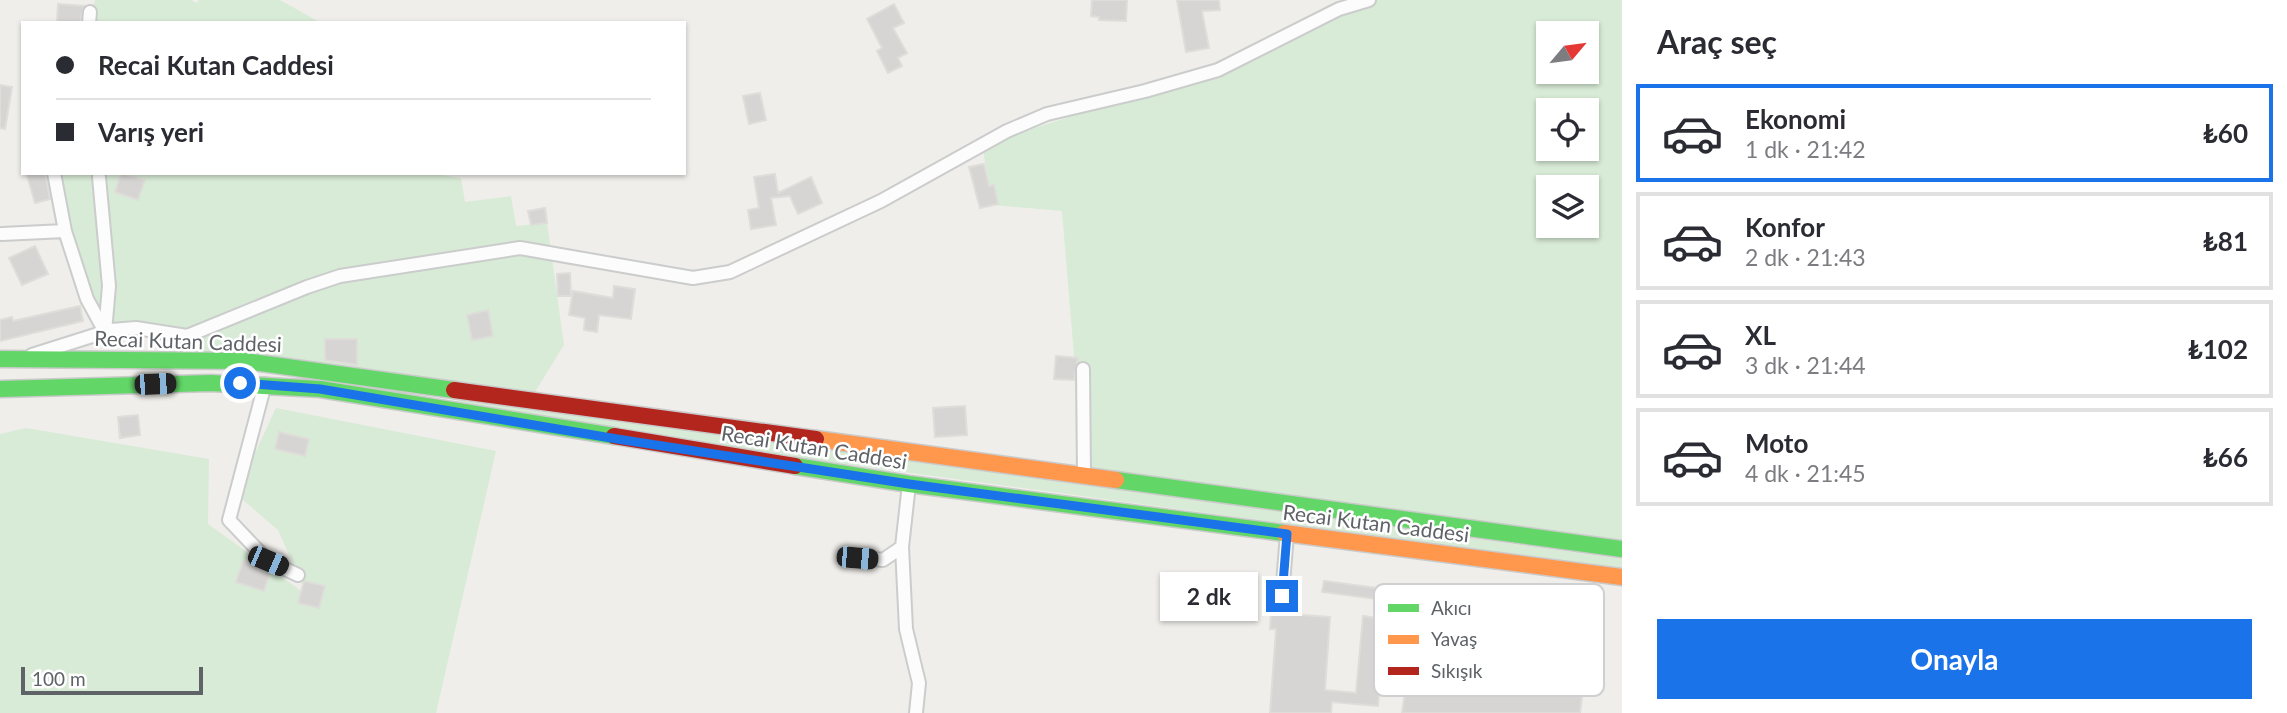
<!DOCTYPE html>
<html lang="tr">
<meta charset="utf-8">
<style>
:root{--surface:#fff;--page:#f7f7f7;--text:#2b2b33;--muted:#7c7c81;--line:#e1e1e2;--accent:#1a73e8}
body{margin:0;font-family:Lato,sans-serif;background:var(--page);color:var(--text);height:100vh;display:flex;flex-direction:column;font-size:26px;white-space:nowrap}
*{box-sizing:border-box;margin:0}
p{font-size:23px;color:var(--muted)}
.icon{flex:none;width:38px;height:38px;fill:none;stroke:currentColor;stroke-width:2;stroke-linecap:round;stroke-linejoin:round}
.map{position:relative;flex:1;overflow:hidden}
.drawer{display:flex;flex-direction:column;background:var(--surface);width:665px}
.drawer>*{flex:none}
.banner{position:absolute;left:21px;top:21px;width:665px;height:154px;border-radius:0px;box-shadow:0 2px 5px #0004;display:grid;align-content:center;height:154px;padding:0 35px;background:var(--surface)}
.needle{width:46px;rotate:61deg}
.buttons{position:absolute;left:1536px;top:21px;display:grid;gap:14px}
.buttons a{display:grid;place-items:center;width:63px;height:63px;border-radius:0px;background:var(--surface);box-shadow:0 2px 5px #0004;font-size:35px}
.scale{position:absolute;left:21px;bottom:18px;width:182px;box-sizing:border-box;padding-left:7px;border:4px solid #5f6368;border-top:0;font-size:19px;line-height:24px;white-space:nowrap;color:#5f6368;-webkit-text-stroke:5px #fff;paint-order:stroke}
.end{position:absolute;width:32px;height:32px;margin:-16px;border:9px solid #1a73e8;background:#fff;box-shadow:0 0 0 4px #fff}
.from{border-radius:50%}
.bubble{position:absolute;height:49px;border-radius:0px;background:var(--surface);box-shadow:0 2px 5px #0004;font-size:23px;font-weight:700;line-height:49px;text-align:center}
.car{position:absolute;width:21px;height:42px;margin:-21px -10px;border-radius:9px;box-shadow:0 0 5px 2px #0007;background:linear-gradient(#222 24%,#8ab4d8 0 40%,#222 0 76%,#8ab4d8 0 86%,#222 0)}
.banner b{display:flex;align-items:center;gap:24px;height:66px;font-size:26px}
.banner b+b{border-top:2px solid var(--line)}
.banner i{width:18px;height:18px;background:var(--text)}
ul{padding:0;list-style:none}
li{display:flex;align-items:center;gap:21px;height:98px;margin:0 14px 10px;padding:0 21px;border:4px solid var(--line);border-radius:0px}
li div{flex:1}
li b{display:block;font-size:26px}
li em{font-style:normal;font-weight:700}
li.selected{border-color:var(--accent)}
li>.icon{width:63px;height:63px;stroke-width:1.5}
h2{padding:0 35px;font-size:32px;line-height:84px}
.cta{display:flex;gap:14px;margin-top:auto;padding:14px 35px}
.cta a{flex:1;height:80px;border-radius:0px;background:var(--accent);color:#fff;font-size:28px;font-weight:700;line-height:80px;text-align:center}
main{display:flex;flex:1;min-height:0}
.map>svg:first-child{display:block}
.green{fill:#d8ebd6;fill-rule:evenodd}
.building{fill:#d6d5d3;stroke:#deddd9;stroke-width:2}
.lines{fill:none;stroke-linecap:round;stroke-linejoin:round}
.street-casing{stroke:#cbcccc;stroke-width:16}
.fast-casing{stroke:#cacacb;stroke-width:19}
.slow-casing{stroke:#cacacb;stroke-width:19}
.jam-casing{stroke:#cacacb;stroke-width:19}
.street{stroke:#fdfcfc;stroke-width:12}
.fast{stroke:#63d668;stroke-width:16}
.slow{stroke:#ff974d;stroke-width:16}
.jam{stroke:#b3261e;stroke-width:16}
.route{stroke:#1a73e8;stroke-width:9}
.labels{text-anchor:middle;stroke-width:5;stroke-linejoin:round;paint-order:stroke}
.street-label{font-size:21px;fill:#5f6368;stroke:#fff}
.key{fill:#fff;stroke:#cfd0d2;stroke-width:2}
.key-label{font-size:19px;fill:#5f6368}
</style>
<main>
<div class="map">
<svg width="1622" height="713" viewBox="0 0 1622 713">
<rect width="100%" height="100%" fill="#efeeea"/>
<!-- green -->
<path class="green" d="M95,0H191L197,3L199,0H280L321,23H89Z
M1370,0H1622V550L1084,476L1062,211L993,205L982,145L1182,81ZM1549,33H1587V72H1549ZM1549,110H1587V149H1549ZM1549,187H1587V226H1549Z
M54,173H427L461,178L465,202L511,196L516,226L547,223L564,345L530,400L205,359L187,336L105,332L87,299Z
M457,397L1622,559V569L808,459L455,407Z
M276,408L496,451L436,713H0V434L26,428L209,459L208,524L307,595L278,530L236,494Z"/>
<!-- building -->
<path class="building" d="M1092,0H1127L1126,21L1099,20V17L1091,16Z
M1177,0H1219L1220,10L1202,11L1209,48L1186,52Z
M58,4L84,6L80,23H57Z
M894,4L904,23L893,28L907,53L898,58L902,66L888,73L877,51L882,48L867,19Z
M0,85L12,87L5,129L0,128Z
M760,93L766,120L749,124L743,96Z
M984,164L989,186L994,185L998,204L980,208L969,167Z
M36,173H45L50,199L35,203L27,175Z
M121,173L145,180L138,200L115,192Z
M775,174L778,193L811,177L822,203L798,214L790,196L771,198L776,225L751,229L748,210L759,208L754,177Z
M545,208L547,223L531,225L528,211Z
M35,246L48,274L22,285L9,258Z
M570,273L571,296H558L557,274Z
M614,286L635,289L631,319L599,315L597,332L584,330L585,318L569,315L573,291L613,298Z
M80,306L83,321L0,341V320L12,317L13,321Z
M488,310L493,336L472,340L467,315Z
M325,339H357V365L325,360Z
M1056,356L1078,358L1074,380L1054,379Z
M965,406L967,435L935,437L933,408Z
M138,415L140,435L120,438L118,417Z
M279,432L309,439L305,456L275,449Z
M243,561L270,572L264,591L236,582Z
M304,581L325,586L319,608L298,603Z
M1324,581L1378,588L1376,599L1322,592Z
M1271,613L1330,617L1325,690L1356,693L1363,616L1385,619L1378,706L1332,702L1331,713H1270L1276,629H1270Z
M1414,627L1588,653L1580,713H1402Z"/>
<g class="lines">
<defs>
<path id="street" d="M89,23L90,12
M54,173L65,231
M99,177L109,286L105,332
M2,234L65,231L87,299L105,332
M32,355L111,330L136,328L187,336L307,287L340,276L520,248L693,278L730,272L881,201L1007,131L1047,114L1145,91L1218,70L1339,9L1369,0
M1083,369L1084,476
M265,384L229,520L268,561L298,575
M902,547L906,629L919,683L916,713
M857,557L883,560L902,547L909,484
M1282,596L1287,534"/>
<path id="fast" d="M0,359L245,361L454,390
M0,389L211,383L320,389L614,436
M795,466L909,484L1284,533
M1116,480L1622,549"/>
<path id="slow" d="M816,439L1116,480
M1284,533L1622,577"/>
<path id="jam" d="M454,390L816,439
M614,436L795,466"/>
</defs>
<!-- street casing -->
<use href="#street" class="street-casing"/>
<!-- fast casing -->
<use href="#fast" class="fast-casing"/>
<!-- slow casing -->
<use href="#slow" class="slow-casing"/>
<!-- jam casing -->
<use href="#jam" class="jam-casing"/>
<!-- street -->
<use href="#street" class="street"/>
<!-- fast -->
<use href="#fast" class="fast"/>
<!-- slow -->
<use href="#slow" class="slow"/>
<!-- jam -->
<use href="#jam" class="jam"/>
</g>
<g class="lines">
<!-- route -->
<path class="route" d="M240,383L320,389L617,439L909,484L1287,534L1282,596"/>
</g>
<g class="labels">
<!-- street labels -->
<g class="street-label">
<text transform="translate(188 342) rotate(2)" y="7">Recai Kutan Caddesi</text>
<text transform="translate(814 448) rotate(9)" y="7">Recai Kutan Caddesi</text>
<text transform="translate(1376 524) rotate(7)" y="7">Recai Kutan Caddesi</text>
</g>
</g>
<!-- legend -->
<rect x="1374" y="584" width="230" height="112" rx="10" class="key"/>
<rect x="1388" y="604" width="31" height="8" fill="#63d668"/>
<rect x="1388" y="635" width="31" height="9" fill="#ff974d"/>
<rect x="1388" y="667" width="31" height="8" fill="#b3261e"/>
<g class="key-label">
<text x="1431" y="615">Akıcı</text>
<text x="1431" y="646">Yavaş</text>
<text x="1431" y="678">Sıkışık</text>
</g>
</svg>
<div class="buttons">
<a><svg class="needle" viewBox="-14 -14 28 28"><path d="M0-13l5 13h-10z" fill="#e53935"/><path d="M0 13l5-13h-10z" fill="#7c7c81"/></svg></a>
<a><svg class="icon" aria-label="locate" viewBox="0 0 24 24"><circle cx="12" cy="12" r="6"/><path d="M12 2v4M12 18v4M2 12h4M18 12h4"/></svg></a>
<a><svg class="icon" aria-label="layers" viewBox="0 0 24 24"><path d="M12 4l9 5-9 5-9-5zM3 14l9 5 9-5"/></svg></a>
</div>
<div class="scale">100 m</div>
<i class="end from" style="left:240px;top:383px"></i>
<i class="end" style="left:1282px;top:596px"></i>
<div class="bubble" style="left:1160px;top:572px;width:98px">2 dk</div>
<i class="car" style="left:155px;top:384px;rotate:88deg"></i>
<i class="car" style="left:857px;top:558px;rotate:95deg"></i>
<i class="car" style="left:268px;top:561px;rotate:113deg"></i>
<div class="banner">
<b><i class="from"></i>Recai Kutan Caddesi</b>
<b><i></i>Varış yeri</b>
</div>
</div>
<section class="drawer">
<h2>Araç seç</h2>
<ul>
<li class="selected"><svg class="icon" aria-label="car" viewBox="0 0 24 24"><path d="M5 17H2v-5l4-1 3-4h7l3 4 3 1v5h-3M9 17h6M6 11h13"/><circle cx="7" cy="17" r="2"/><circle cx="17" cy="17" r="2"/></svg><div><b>Ekonomi</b><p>1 dk · 21:42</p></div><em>₺60</em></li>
<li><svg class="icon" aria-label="car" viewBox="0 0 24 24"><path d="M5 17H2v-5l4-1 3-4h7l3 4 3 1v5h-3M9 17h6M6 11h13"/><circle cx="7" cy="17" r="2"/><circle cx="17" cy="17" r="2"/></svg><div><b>Konfor</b><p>2 dk · 21:43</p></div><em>₺81</em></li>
<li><svg class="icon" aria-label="car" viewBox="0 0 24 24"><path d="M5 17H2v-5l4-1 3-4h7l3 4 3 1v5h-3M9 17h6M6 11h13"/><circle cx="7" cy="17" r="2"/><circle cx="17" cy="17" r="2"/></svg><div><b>XL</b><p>3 dk · 21:44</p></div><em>₺102</em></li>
<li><svg class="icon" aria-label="car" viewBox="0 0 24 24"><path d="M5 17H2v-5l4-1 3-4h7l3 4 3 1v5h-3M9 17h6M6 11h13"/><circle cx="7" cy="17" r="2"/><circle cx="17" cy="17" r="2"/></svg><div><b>Moto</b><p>4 dk · 21:45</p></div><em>₺66</em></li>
</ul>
<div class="cta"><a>Onayla</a></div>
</section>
</main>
